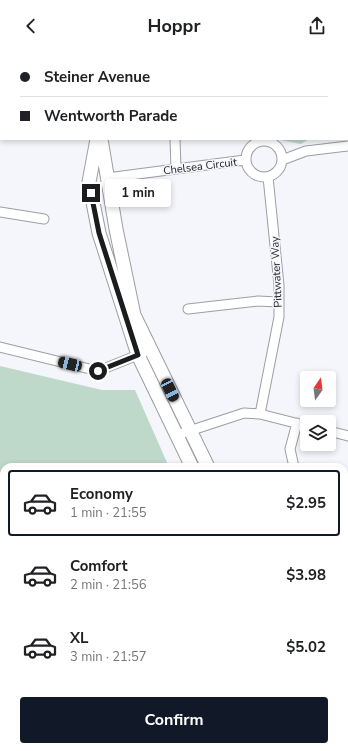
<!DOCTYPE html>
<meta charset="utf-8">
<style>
:root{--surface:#fff;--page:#f2f2f2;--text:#202124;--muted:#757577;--line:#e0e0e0;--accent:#111827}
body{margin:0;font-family:"Nunito Sans",sans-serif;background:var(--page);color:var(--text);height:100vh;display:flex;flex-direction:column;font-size:15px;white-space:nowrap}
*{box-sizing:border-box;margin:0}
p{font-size:13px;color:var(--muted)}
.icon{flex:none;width:22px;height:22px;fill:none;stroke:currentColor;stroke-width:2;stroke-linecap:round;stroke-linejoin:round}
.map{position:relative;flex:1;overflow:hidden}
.panel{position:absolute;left:0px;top:411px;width:348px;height:288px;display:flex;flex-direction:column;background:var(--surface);border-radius:12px 12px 0 0;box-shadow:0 2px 6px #0003}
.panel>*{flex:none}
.guide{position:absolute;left:0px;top:0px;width:348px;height:88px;box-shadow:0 2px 6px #0003;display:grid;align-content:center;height:88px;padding:0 20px;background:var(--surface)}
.needle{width:26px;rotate:14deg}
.controls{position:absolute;left:300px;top:319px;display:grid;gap:8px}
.controls a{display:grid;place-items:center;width:36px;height:36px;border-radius:4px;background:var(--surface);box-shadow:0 2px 6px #0003;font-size:20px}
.end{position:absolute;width:18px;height:18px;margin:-9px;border:5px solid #1b1c1d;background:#fff;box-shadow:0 0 0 2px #fff}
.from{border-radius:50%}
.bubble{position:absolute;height:28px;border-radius:4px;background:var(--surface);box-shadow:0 2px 6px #0003;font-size:13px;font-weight:700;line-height:28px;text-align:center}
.car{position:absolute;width:12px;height:24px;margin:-12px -6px;border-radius:5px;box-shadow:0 0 3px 1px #0007;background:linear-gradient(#222 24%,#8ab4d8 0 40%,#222 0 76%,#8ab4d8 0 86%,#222 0)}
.guide b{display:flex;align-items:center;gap:14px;height:38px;font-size:15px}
.guide b+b{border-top:1px solid var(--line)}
.guide i{width:10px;height:10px;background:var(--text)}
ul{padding:7px 0 0;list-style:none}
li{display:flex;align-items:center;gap:12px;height:66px;margin:0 8px 6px;padding:0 12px;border:2px solid transparent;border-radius:4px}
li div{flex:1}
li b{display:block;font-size:15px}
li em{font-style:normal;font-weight:700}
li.selected{border-color:var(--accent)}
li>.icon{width:36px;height:36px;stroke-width:1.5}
.button{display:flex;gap:8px;margin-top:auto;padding:8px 20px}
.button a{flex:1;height:46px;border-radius:4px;background:var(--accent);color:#fff;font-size:16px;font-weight:700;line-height:46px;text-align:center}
header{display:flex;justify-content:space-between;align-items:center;height:52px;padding:0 20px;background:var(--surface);font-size:18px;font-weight:700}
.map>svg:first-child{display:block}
.green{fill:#bed8ca}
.water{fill:#90b2cb}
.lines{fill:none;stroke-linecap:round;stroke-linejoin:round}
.street-casing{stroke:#9c9ea2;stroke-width:11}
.secondary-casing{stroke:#9c9ea2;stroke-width:15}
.street{stroke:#fff;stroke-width:9}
.secondary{stroke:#fff;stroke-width:13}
.route{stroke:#1b1c1d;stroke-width:5}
.labels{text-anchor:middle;stroke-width:3;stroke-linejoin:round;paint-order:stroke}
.street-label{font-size:11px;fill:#1b1c1d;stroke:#f4f6fb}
</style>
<header><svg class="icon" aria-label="back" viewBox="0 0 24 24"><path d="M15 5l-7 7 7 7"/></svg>Hoppr<svg class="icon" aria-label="share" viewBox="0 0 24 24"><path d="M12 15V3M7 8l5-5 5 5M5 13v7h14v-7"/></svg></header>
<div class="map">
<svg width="348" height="699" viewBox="0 0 348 699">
<rect width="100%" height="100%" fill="#f4f6fb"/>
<!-- green -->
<path class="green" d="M0,0H88L1,1V52Z
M275,87H309L301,92Z
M0,314L102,338H135L169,415H4V695H210V699H0Z"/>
<!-- water -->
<path class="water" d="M0,537L4,540V695H60L56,699H0Z"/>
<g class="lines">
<defs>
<path id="street" d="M185,1V0
M175,87L176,117
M246 107a18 18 0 1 1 36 0a18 18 0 1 1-36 0Z
M282,108L306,99L348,94
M107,126L245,108
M0,160L44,167
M188,257L258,249L279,250
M0,295L98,319L143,301
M260,362L279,265V233L268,125
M329,379L348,384
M177,383L244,361L260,362L307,374
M294,415L290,397L297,371
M344,539L348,538
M344,557L348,558
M344,639L348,642
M330,699L331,695"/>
<path id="secondary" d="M108,1V0
M97,87L89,130L99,181L138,303L192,415
M101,87L116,177L134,263L208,415
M238,699V695
M253,699V695"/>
</defs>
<!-- street casing -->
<use href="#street" class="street-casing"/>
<!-- secondary casing -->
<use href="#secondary" class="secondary-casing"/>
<!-- street -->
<use href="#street" class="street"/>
<!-- secondary -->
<use href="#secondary" class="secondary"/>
</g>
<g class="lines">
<!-- route -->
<path class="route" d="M91,141L99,181L138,303L98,319"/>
</g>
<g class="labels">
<!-- street labels -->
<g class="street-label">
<text transform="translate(200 114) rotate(-7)" y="4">Chelsea Circuit</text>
<text transform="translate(276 220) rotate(-93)" y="4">Pittwater Way</text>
</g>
</g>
</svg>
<div class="controls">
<a><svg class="needle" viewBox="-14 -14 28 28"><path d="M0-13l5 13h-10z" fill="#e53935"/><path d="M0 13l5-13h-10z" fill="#757577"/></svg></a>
<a><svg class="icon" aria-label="layers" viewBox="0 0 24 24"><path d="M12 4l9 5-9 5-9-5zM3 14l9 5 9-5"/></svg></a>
</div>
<i class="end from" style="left:98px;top:319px"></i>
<i class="end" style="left:91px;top:141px"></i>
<div class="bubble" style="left:105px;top:127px;width:66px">1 min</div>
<i class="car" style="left:70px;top:312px;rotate:283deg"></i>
<i class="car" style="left:170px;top:338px;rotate:154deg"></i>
<div class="guide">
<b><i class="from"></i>Steiner Avenue</b>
<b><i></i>Wentworth Parade</b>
</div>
<section class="panel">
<ul>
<li class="selected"><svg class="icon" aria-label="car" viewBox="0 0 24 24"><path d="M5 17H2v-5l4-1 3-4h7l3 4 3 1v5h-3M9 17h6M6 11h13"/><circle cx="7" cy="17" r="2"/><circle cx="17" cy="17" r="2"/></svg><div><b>Economy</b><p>1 min · 21:55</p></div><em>$2.95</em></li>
<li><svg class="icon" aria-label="car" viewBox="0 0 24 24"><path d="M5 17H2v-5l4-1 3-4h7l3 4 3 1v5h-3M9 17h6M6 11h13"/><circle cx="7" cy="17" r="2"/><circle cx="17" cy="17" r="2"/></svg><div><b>Comfort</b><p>2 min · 21:56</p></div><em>$3.98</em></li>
<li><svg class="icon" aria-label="car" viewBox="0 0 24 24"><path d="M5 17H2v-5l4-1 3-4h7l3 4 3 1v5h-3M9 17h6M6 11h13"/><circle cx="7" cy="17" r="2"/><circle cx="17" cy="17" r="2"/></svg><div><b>XL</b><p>3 min · 21:57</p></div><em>$5.02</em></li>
</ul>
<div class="button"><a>Confirm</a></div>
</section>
</div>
